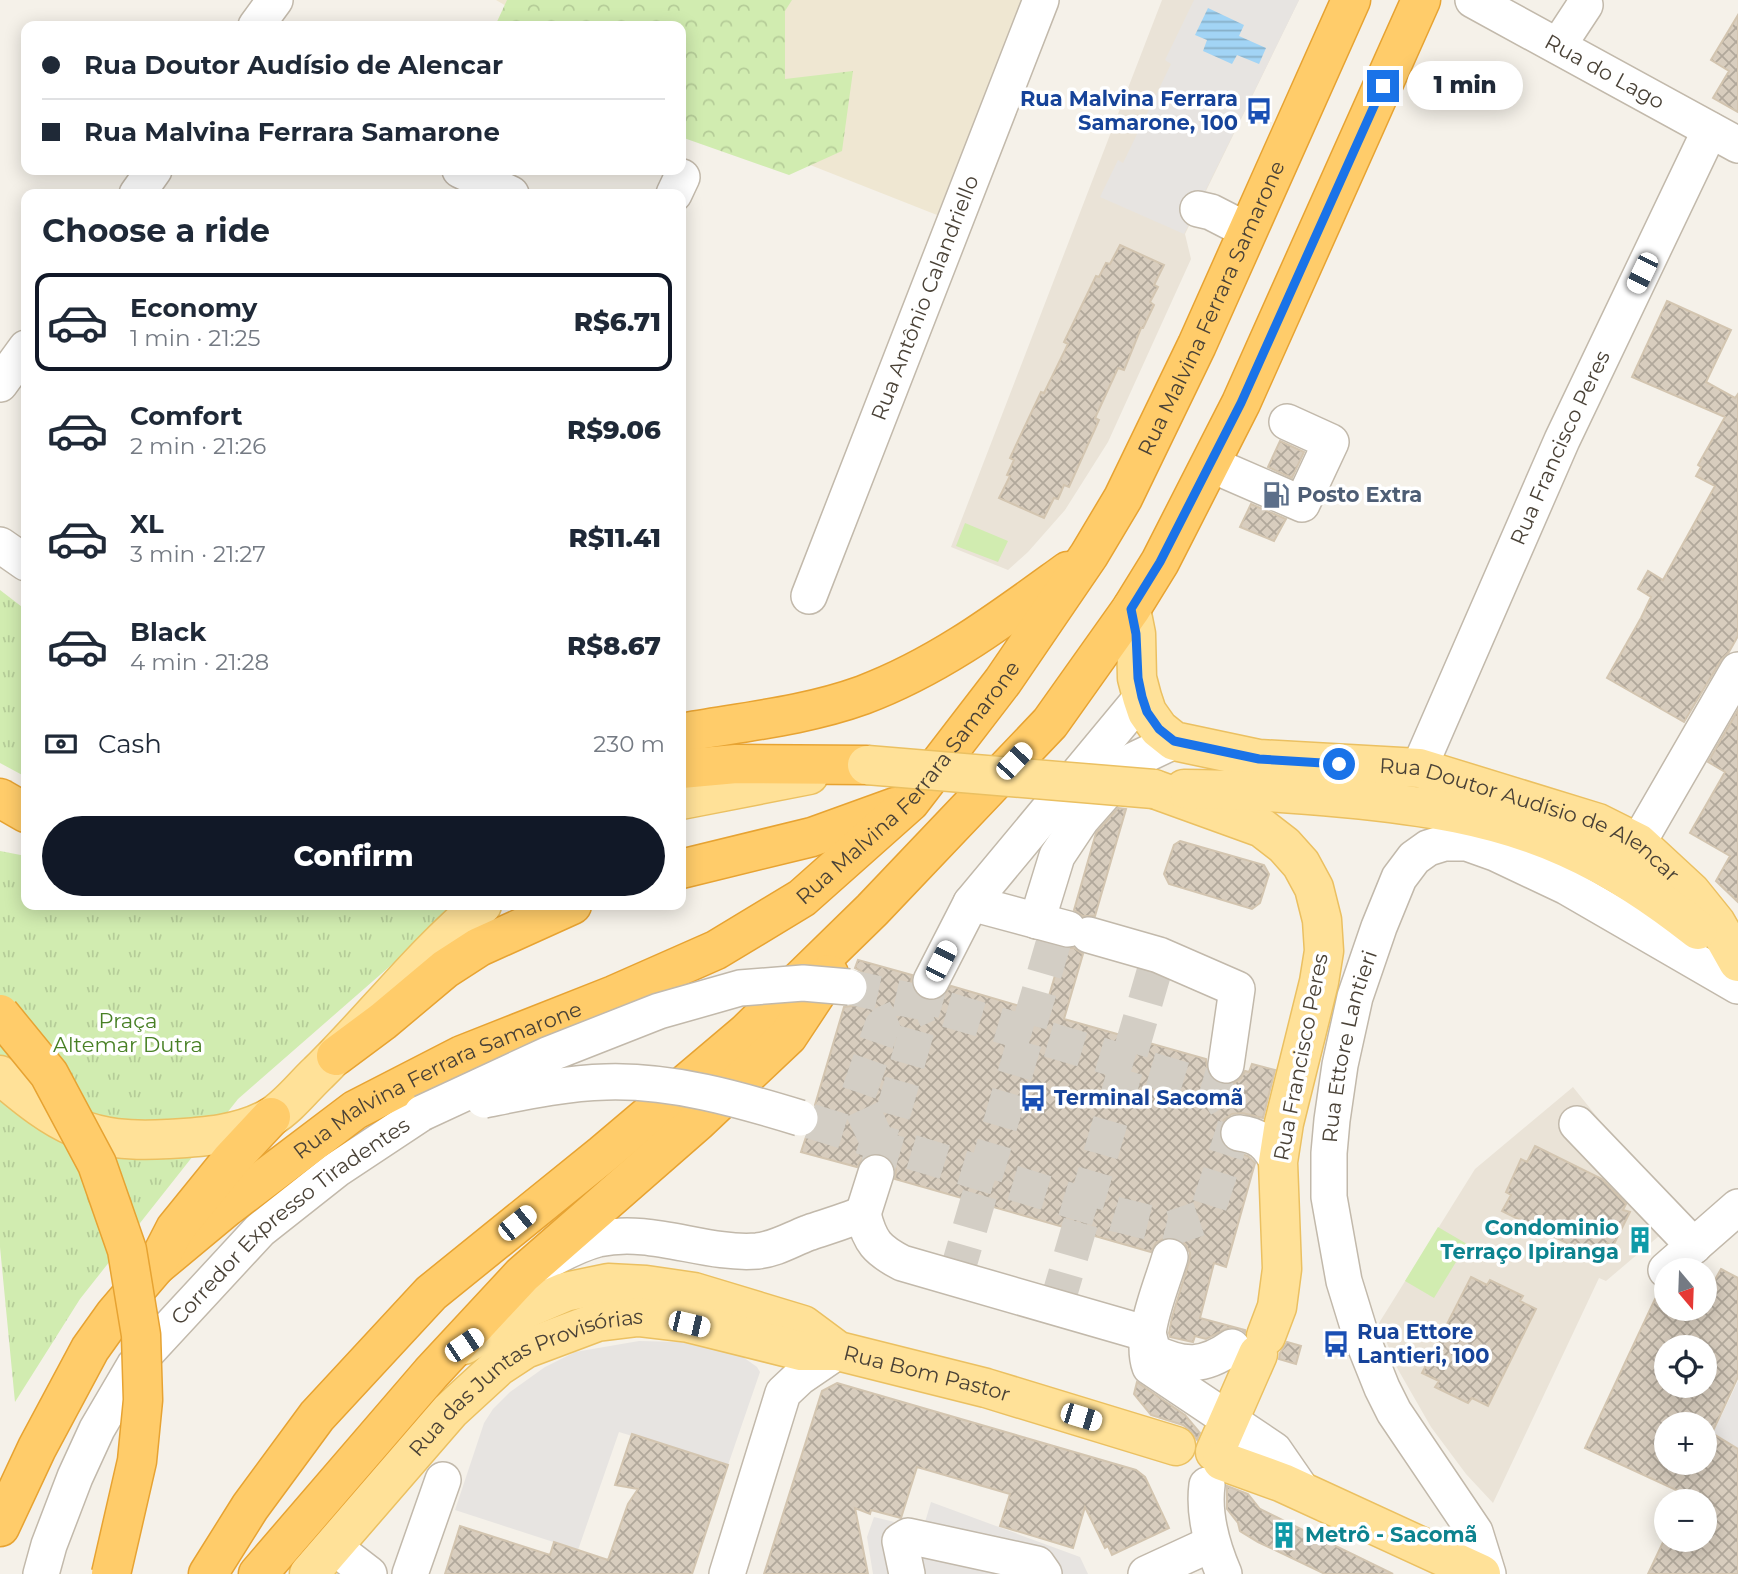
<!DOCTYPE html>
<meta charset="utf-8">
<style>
:root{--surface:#fff;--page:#f2f2f3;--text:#1f2937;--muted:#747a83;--line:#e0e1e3;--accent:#111827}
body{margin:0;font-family:Montserrat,sans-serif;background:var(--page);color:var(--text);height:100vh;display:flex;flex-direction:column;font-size:26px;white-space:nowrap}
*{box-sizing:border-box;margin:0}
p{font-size:23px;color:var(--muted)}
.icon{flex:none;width:38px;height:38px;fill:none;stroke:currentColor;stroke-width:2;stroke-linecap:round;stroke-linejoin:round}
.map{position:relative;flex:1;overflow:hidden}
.details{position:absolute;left:21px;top:189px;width:665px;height:721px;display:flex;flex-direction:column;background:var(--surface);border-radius:14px;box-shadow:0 4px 18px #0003}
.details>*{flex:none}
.banner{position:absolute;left:21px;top:21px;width:665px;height:154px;border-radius:14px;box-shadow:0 4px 18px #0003;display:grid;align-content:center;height:154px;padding:0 21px;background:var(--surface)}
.needle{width:46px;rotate:161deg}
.tools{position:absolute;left:1654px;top:1258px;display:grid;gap:14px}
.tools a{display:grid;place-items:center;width:63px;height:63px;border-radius:50%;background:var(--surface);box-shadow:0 4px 18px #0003;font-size:35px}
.end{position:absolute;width:32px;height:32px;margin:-16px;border:9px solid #1a73e8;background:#fff;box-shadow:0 0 0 4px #fff}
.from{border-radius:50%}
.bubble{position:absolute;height:49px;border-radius:24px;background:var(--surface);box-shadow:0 4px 18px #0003;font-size:23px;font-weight:800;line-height:49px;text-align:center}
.car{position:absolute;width:21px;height:42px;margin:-21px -10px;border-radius:9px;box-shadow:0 0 5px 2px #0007;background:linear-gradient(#fff 24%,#345 0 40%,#fff 0 76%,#345 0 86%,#fff 0)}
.banner b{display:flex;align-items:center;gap:24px;height:66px;font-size:26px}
.banner b+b{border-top:2px solid var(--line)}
.banner i{width:18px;height:18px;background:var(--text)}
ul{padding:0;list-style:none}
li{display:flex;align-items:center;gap:21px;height:98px;margin:0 14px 10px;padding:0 7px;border:4px solid transparent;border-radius:14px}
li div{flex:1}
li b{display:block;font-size:26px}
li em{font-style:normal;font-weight:800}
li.selected{border-color:var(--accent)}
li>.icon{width:63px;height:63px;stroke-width:1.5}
h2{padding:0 21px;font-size:32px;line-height:84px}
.pay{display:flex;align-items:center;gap:18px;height:77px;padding:0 21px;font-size:26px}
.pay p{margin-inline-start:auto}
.primary-button{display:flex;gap:14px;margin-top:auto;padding:14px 21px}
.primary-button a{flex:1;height:80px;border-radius:42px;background:var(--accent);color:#fff;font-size:28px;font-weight:800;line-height:80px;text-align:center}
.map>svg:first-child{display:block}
.residential{fill:#eae3d7}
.education{fill:#efe7d2}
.grass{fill:url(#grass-tufts)}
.forest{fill:url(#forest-crowns)}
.garden{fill:#d1ecb0}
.parking{fill:#e7e4e1}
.water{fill:url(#water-rules)}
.building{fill:url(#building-cross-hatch);stroke:#d3c5b0;stroke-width:2;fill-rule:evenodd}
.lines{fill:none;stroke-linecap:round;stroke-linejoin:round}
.minor-tunnel{stroke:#d3cec5;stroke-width:35;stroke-dasharray:35 18;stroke-linecap:butt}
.minor-casing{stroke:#c2b9ab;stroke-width:38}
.major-casing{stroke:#ebc061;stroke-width:41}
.highway-casing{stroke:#e7a332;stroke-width:41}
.minor{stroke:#fff;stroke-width:35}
.major{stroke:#ffe198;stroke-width:38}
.highway{stroke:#ffcc6a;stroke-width:38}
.minor-bridge-casing{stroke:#c2b9ab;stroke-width:38;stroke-linecap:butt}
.major-bridge-casing{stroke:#ebc061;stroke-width:41;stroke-linecap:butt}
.highway-bridge-casing{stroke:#e7a332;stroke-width:41;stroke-linecap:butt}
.minor-bridge{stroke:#fff;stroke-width:35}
.major-bridge{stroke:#ffe198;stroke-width:38}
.highway-bridge{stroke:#ffcc6a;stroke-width:38}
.route{stroke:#1a73e8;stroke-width:9}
.labels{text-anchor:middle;stroke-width:7;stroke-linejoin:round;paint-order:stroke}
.street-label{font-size:21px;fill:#4a4237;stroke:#fff}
.transit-label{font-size:21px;font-weight:bold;fill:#164399;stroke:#fff;text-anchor:start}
.service-label{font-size:21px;font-weight:bold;fill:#4e5e75;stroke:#fff;text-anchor:start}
.park-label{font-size:21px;fill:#488025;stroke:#fff}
.culture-label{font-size:21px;font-weight:bold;fill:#0d838f;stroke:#fff;text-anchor:end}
</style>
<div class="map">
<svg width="1738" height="1574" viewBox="0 0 1738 1574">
<defs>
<pattern id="grass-tufts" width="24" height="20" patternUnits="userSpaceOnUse" patternTransform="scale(1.75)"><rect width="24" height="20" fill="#d1ecb0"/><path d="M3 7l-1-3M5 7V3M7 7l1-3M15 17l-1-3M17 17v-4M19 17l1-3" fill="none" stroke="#b5cc98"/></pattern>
<pattern id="forest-crowns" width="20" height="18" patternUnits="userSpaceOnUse" patternTransform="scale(1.75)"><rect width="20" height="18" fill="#d1ecb0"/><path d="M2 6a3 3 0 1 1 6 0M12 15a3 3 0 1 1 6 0" fill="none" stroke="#b5cc98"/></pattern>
<pattern id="water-rules" width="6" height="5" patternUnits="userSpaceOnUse" patternTransform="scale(1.75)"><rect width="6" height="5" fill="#a2d4f5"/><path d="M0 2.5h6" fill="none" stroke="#86aec7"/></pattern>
<pattern id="building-cross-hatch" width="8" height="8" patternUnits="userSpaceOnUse" patternTransform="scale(1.75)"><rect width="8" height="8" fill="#d8cdbe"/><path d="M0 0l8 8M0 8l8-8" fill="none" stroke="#b1a89b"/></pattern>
</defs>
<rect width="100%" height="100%" fill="#f5f1e9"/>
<!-- residential -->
<path class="residential" d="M1162,0H1299L1185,234L1191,259L1108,442L1065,510L1028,552L1008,570L951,547Z
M1573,1087L1679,1219L1606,1281L1599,1278L1493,1503L1466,1474L1431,1427L1396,1366L1379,1323L1475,1169Z"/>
<!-- education -->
<path class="education" d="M496,0H1023L937,215L696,120L681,26H540Z"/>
<!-- grass -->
<path class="grass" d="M0,590L26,610V777L0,763Z
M0,851L26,856V905H460L238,1099L80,1299L15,1402L0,1247Z"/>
<!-- forest -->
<path class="forest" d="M507,0H792L785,11V79L853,71L842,151L789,175L681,137V26H495Z"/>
<!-- garden -->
<path class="garden" d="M965,523L1008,541L998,562L956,546Z
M1438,1227L1467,1244L1434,1298L1405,1281Z"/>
<!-- parking -->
<path class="parking" d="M1194,0H1299L1184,234L1100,197L1118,160L1123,163L1171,64L1165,60Z
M639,1341L681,1342L736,1352L757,1367L760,1372L728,1465L619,1432L578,1550L455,1510L484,1423L493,1409L510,1392L545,1367L575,1352Z
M1738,1381V1449L1713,1433Z
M931,1502L1080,1557L1088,1574H873L867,1537L874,1517L923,1529Z"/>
<!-- water -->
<path class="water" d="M1208,8L1244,25L1239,36L1266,48L1259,64L1237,55L1232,64L1203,51L1207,40L1195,35Z"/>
<!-- building -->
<path class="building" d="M1738,15V112L1713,98L1729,71L1711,60Z
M1120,245L1164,265L1154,285L1158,287L1150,302L1154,305L1143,328H1141L1124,370L1118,368L1095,418L1099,420L1069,487L1064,485L1058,499L1054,498L1044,518L999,498L1010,476L1007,475L1014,460L1010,458L1041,392L1044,393L1068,344L1064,342L1096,276L1099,277L1106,263L1110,264Z
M1667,301L1731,330L1706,382L1735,398L1738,394V636L1729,652L1721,660L1684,722L1607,678L1641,618L1651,597L1638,589L1648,571L1663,580L1715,486L1696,476L1701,467L1698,465L1725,417L1632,377Z
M1280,441L1304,452L1292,478L1268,467Z
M1251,504L1286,519L1274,541L1240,527Z
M1738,710V902L1716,881L1730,856L1690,833L1725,772L1708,762Z
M1118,808L1126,809L1095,916H1083L1074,910L1096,833Z
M1180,841L1264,865L1269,874L1260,903L1252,909L1169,884L1164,874L1174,845Z
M1063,948H1074L1083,954L1064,1019L1206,1059L1208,1073L1213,1080L1222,1085L1234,1083L1241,1078L1245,1071L1249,1072L1252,1064L1275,1070L1263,1118L1242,1113L1232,1114L1224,1120L1219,1131L1220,1140L1226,1148L1248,1156L1255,1163L1226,1267L1214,1263L1200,1318L1245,1330V1332L1241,1329L1230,1327L1206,1339L1195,1336L1193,1342L1170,1337L1169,1333L1172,1317L1189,1262L1190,1253L1185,1244L1177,1238H1165L1156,1243L1151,1252L895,1179L896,1169L891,1160L881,1154L872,1153L863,1158L857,1167L801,1152L806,1137L814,1132L819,1123L820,1114L815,1105L844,1007L858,1005L866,998L869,989L867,978L861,971L855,968L858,960L912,975L911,983L914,991L922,999L931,1001L941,998L951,986L1044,1013Z
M1535,1146L1602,1179L1626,1204L1623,1210L1630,1212L1613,1246L1607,1243L1599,1259L1502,1211L1511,1195L1506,1192L1521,1159L1527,1162Z
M1721,1269L1738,1278V1377L1712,1433L1738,1449V1574H1648L1666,1536V1540H1704V1502H1682L1685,1494L1585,1448L1655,1299L1666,1304V1309H1704V1299ZM1666,1348H1704V1386H1666ZM1666,1424H1704V1463H1666Z
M1471,1277L1487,1285L1490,1280L1523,1296L1520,1301L1536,1309L1488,1406L1472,1398L1468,1403L1435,1387L1439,1381L1422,1373Z
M1287,1342L1301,1346L1296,1364L1279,1359L1280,1353Z
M1137,1382L1185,1415L1200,1433L1197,1440L1191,1431L1183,1425L1151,1415L1134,1394Z
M837,1383L1136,1470L1145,1477L1169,1528L1112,1555L1108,1546L1105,1548L1085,1507L1073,1548L1000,1526L1010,1494L917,1467L901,1518L871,1510L870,1514L855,1508L868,1574H764L822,1391Z
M632,1434L728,1465L692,1574H445L460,1526L550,1555L554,1542L608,1560L628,1504L638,1489L615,1485Z
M1227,1486L1248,1494L1260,1509L1393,1574H1325L1258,1542L1240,1531L1238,1523L1227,1509Z"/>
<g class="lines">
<!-- minor-tunnel -->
<path class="minor-tunnel" d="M810,1121L1115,1214L1172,1228L1201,1218L1207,1213L1235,1126V1121L1216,1089L928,1004L849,987
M877,1141L857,1098L882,1026L885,1023L928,1004
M878,1166L931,981
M955,1279L1058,927
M1056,1307L1159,955"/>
<defs>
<g id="minor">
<path id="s1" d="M1473,0L1738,145"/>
<path d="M256,26L275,0"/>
<path d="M1558,46L1585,5"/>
<path d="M460,170L511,194"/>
<path d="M137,194L154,170"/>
<path d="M674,194L682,177"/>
<path d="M1198,209L1211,212L1248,231"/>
<path d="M0,384L26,348"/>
<path d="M1210,464L1302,504L1331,442L1287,422"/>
<path d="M0,545L26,563"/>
<path id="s2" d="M809,596L1041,0"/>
<path id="s3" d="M1419,768L1562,440L1710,130"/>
<path d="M1638,843L1738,670"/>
<path d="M971,903L1068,929"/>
<path d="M1037,921L1057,856L1081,820L1134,760L1174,741"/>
<path d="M1089,935L1159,955L1237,989L1226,1065"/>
<path d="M931,981L971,903L1142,697"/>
<path d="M1577,1124L1694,1246"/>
<path d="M1239,1133C1260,1135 1268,1145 1278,1162"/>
<path d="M863,1214C870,1242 877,1250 902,1263L1148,1334"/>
<path d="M863,1214L876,1173"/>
<path d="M1170,1257C1161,1288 1139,1336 1150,1367L1274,1450L1303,1492"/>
<path d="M544,1263C562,1253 579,1244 598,1239C652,1227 704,1255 757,1251C776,1249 790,1240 808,1233C826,1227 845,1221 863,1214"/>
<path d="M1666,1270L1738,1207"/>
<path d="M1149,1337L1153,1352C1184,1367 1204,1367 1232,1347"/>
<path d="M1207,1485C1203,1516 1212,1546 1224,1574"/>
<path d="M334,1547L369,1574"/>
<path id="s4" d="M41,1574L49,1545L75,1477L97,1429L134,1366L260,1230L336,1170L422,1113"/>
<path d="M410,1574L443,1480"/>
<path d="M727,1574L783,1393L800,1377L838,1351"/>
<path d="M907,1574L900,1541L908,1536L1037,1564L1044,1574"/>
<path d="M1146,1574L1211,1544"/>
<path id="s5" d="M1488,1574L1475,1532L1394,1412L1382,1388L1360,1333L1344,1281L1329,1197V1153L1332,1120L1340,1065L1355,997L1379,927L1399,878L1414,858L1428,848L1444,843H1467L1495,853L1567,887L1738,986"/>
</g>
<g id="major">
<path id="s6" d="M1131,609L1136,634L1137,678L1142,697L1147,712L1159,729L1174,741L1259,759L1419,768L1598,823L1638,843L1691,892L1716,923L1738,962"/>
<path d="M1154,789L1262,828L1284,845L1301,864L1314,888L1322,920L1324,951L1319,982L1284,1123L1278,1162L1282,1269L1277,1307L1266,1336"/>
<path d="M1184,789C1238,789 1290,793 1344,798C1419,805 1497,816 1567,848C1616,870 1656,897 1698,930"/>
<path d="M681,800L809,775"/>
<path d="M0,1075C59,1125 88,1144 168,1139C203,1137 240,1135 271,1117C289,1106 303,1087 318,1073C374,1018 422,955 482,905"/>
<path id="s7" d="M464,1345L521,1311L565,1292L608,1283L646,1285L694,1292L803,1325L838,1351L986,1388L1176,1446"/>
<path d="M1215,1452L1258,1354"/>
<path d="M1222,1461L1283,1483L1481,1574"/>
<path id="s8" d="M309,1574L450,1411L499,1366L525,1349L597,1322L638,1317L689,1323L801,1351H836"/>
</g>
<g id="highway">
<path d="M681,733C742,722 805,716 863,695C940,666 1003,618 1068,571"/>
<path d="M681,769L736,764L867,765"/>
<path d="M0,798L26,813"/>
<path d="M681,869L812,837L895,807"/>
<path d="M336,1056L383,1021L445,969L479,947L572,905"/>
<path id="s9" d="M156,1266L227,1207L355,1110L462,1055L614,995L716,950L802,898L910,802L1003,681L1089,555L1123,498L1197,345L1351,0"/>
<path d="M0,1527L37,1448L90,1349L115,1314L156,1266L175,1229L231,1160L271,1117"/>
<path d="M208,1574L250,1507L317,1416L431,1293L603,1154L746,1033L872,910L1050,723L1131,609L1160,562L1241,403L1421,0"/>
<path d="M258,1574L431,1373L522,1275L697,1122L788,1036L829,974"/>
</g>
</defs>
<!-- minor casing -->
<use href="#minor" class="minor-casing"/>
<!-- major casing -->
<use href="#major" class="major-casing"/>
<!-- highway casing -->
<use href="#highway" class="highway-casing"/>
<!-- minor -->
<use href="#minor" class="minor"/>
<!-- major -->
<use href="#major" class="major"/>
<!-- highway -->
<use href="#highway" class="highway"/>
<defs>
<path id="minor-bridge" d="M484,1100C524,1092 565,1083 606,1082C672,1080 738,1099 800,1118
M422,1113L547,1055L659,1011L740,988L803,983L849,987"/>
<path id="major-bridge" d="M867,765L1154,789"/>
<path id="highway-bridge" d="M0,1014L49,1074L97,1164L127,1250L141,1335L143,1400L137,1461L111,1574"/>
</defs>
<!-- minor-bridge casing -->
<use href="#minor-bridge" class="minor-bridge-casing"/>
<!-- major-bridge casing -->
<use href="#major-bridge" class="major-bridge-casing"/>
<!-- highway-bridge casing -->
<use href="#highway-bridge" class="highway-bridge-casing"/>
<!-- minor-bridge -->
<use href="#minor-bridge" class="minor-bridge"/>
<!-- major-bridge -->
<use href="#major-bridge" class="major-bridge"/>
<!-- highway-bridge -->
<use href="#highway-bridge" class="highway-bridge"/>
</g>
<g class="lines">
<!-- route -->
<path class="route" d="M1339,764L1259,759L1174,741L1159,729L1147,712L1142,697L1138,678L1136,634L1131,609L1160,562L1241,403L1383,86"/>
</g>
<!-- icons -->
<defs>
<symbol id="bus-bare" viewBox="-9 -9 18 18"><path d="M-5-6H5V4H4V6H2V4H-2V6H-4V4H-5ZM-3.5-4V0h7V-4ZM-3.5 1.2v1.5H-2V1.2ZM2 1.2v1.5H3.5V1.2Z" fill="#1a4fb4" stroke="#fff" stroke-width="2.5" paint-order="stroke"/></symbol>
<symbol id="fuel-bare" viewBox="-9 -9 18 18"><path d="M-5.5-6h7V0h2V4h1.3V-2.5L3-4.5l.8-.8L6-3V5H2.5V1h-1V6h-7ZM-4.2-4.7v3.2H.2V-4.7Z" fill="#5c6f8a" stroke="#fff" stroke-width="2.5" paint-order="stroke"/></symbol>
<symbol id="building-bare" viewBox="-9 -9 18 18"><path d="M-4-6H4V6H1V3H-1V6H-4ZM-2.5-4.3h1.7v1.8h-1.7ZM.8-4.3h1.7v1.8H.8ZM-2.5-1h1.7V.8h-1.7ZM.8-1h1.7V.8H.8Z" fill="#0f9aa8" stroke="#fff" stroke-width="2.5" paint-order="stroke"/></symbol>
</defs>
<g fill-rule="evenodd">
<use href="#bus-bare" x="1240" y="92" width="38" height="38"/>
<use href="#fuel-bare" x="1257" y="476" width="38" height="38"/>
<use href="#bus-bare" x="1014" y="1079" width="38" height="38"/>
<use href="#building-bare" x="1621" y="1221" width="38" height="38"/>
<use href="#bus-bare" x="1317" y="1325" width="38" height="38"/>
<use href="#building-bare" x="1265" y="1516" width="38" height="38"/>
</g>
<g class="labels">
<!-- street labels -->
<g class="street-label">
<text dy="7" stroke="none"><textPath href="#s1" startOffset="150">Rua do Lago</textPath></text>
<text dy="7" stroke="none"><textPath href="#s2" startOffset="320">Rua Antônio Calandriello</textPath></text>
<text dy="7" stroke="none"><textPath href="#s9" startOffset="1474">Rua Malvina Ferrara Samarone</textPath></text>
<text dy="7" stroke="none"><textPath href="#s3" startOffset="350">Rua Francisco Peres</textPath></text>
<text dy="7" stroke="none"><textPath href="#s9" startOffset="906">Rua Malvina Ferrara Samarone</textPath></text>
<text dy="7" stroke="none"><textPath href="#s6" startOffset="514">Rua Doutor Audísio de Alencar</textPath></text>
<text dy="7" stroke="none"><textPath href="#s5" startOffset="567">Rua Ettore Lantieri</textPath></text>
<text transform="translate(1301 1057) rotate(-79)" y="7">Rua Francisco Peres</text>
<text dy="7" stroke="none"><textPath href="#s9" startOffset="340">Rua Malvina Ferrara Samarone</textPath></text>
<text dy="7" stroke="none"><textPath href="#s4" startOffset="443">Corredor Expresso Tiradentes</textPath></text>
<text dy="7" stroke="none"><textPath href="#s7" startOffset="494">Rua Bom Pastor</textPath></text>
<text dy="7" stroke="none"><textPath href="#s8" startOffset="298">Rua das Juntas Provisórias</textPath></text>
</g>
<!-- transit labels -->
<g class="transit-label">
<text x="1238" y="106" text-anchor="end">Rua Malvina Ferrara<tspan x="1238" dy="24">Samarone, 100</tspan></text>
<text x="1054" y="1105">Terminal Sacomã</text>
<text x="1357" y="1339">Rua Ettore<tspan x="1357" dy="24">Lantieri, 100</tspan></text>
</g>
<!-- service labels -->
<g class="service-label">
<text x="1297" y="502">Posto Extra</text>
</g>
<!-- park labels -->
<g class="park-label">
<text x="128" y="1028">Praça<tspan x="128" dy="24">Altemar Dutra</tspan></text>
</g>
<!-- culture labels -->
<g class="culture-label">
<text x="1619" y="1235">Condominio<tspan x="1619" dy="24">Terraço Ipiranga</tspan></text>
<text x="1305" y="1542" text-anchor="start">Metrô - Sacomã</text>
</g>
</g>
</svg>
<div class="tools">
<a><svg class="needle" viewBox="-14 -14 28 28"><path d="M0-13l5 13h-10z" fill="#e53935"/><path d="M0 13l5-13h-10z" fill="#747a83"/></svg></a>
<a><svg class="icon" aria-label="locate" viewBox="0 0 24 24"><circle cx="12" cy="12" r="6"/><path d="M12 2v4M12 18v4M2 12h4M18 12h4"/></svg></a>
<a>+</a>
<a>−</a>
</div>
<i class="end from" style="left:1339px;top:764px"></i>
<i class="end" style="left:1383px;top:86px"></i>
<div class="bubble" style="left:1407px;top:61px;width:116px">1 min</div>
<i class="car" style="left:1642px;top:273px;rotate:206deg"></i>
<i class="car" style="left:1014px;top:761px;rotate:43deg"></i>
<i class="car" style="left:941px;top:961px;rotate:27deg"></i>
<i class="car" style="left:517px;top:1223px;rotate:51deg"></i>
<i class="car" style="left:689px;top:1324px;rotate:103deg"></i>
<i class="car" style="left:464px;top:1345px;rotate:56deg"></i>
<i class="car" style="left:1081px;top:1417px;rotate:107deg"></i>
<div class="banner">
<b><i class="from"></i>Rua Doutor Audísio de Alencar</b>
<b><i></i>Rua Malvina Ferrara Samarone</b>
</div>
<section class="details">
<h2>Choose a ride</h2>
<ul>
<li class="selected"><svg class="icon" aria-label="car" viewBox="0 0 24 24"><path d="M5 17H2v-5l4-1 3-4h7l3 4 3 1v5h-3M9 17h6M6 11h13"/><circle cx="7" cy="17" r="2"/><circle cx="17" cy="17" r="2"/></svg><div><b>Economy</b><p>1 min · 21:25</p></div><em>R$6.71</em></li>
<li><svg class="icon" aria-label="car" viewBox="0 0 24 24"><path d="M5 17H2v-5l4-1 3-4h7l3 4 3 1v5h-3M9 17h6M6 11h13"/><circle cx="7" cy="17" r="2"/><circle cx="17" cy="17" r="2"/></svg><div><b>Comfort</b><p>2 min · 21:26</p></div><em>R$9.06</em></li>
<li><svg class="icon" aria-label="car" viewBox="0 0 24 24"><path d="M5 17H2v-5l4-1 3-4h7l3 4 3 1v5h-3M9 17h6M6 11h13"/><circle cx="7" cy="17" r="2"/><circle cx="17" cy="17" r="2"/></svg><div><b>XL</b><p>3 min · 21:27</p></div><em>R$11.41</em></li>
<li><svg class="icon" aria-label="car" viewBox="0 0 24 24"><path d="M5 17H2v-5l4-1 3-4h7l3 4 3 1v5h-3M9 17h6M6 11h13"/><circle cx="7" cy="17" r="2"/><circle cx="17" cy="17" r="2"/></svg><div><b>Black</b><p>4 min · 21:28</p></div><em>R$8.67</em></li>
</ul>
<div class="pay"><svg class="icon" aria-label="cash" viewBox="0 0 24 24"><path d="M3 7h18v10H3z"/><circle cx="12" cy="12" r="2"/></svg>Cash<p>230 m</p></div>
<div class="primary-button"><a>Confirm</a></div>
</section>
</div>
